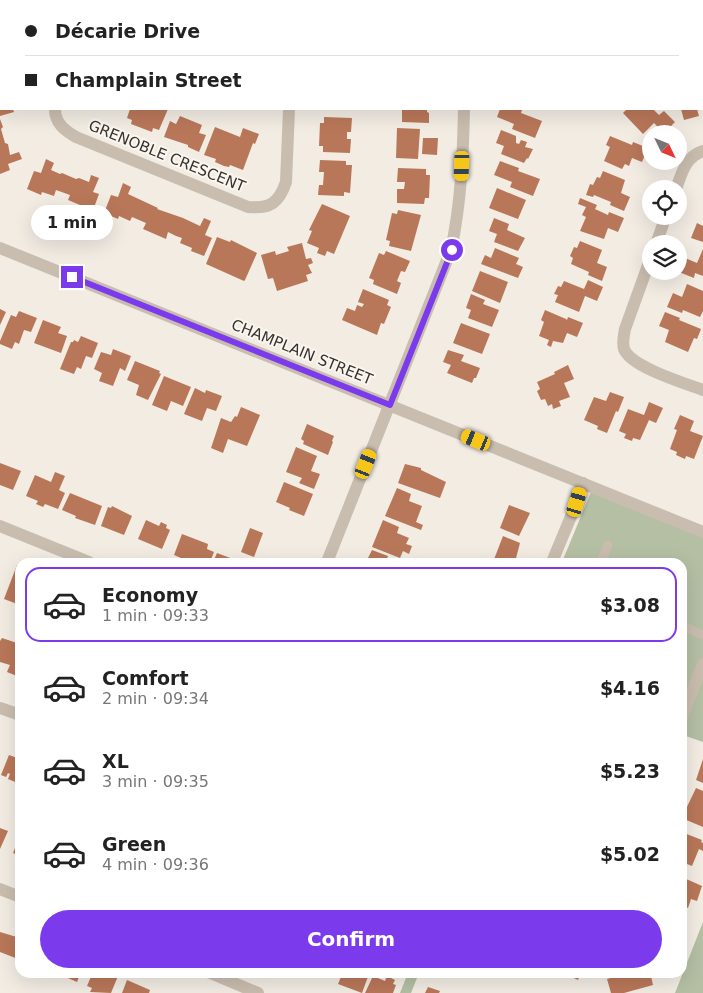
<!DOCTYPE html>
<meta charset="utf-8">
<style>
:root{--surface:#fff;--page:#f6f6f6;--text:#222;--muted:#767676;--line:#e0e0e0;--accent:#7c3aed}
body{margin:0;font-family:"DejaVu Sans",sans-serif;background:var(--page);color:var(--text);height:100vh;display:flex;flex-direction:column;font-size:19px;white-space:nowrap}
*{box-sizing:border-box;margin:0}
p{font-size:16px;color:var(--muted)}
.icon{flex:none;width:28px;height:28px;fill:none;stroke:currentColor;stroke-width:2;stroke-linecap:round;stroke-linejoin:round}
.map{position:relative;flex:1;overflow:hidden}
.panel{position:absolute;left:15px;top:558px;width:672px;height:420px;display:flex;flex-direction:column;background:var(--surface);border-radius:15px;box-shadow:0 5px 20px #0002}
.panel>*{flex:none}
.banner{position:absolute;left:0px;top:0px;width:704px;height:110px;box-shadow:0 5px 20px #0002;display:grid;align-content:center;height:110px;padding:0 25px;background:var(--surface)}
.needle{width:32px;rotate:133deg}
.fabs{position:absolute;left:642px;top:125px;display:grid;gap:10px}
.fabs a{display:grid;place-items:center;width:45px;height:45px;border-radius:50%;background:var(--surface);box-shadow:0 5px 20px #0002;font-size:25px}
.end{position:absolute;width:22px;height:22px;margin:-11px;border:6px solid #7c3aed;background:#fff;box-shadow:0 0 0 2px #fff}
.from{border-radius:50%}
.bubble{position:absolute;height:35px;border-radius:18px;background:var(--surface);box-shadow:0 5px 20px #0002;font-size:16px;font-weight:800;line-height:35px;text-align:center}
.car{position:absolute;width:15px;height:30px;margin:-15px -8px;border-radius:6px;box-shadow:0 0 4px 1px #0007;background:linear-gradient(#f5c518 24%,#345 0 40%,#f5c518 0 76%,#345 0 86%,#f5c518 0)}
.banner b{display:flex;align-items:center;gap:18px;height:48px;font-size:19px}
.banner b+b{border-top:1px solid var(--line)}
.banner i{width:12px;height:12px;background:var(--text)}
ul{padding:9px 0 0;list-style:none}
li{display:flex;align-items:center;gap:15px;height:75px;margin:0 10px 8px;padding:0 15px;border:2px solid transparent;border-radius:15px}
li div{flex:1}
li b{display:block;font-size:19px}
li em{font-style:normal;font-weight:800}
li.on{border-color:var(--accent)}
li>.icon{width:45px;height:45px;stroke-width:1.5}
.action{display:flex;gap:10px;margin-top:auto;padding:10px 25px}
.action a{flex:1;height:58px;border-radius:30px;background:var(--accent);color:#fff;font-size:20px;font-weight:800;line-height:58px;text-align:center}
.map>svg:first-child{display:block}
.green{fill:#b4bfa4}
.building{fill:#b97759}
.lines{fill:none;stroke-linecap:round;stroke-linejoin:round}
.service{stroke:#c9bdaf;stroke-width:9}
.minor{stroke:#c9bdaf;stroke-width:12}
.tertiary{stroke:#c9bdaf;stroke-width:12}
.route{stroke:#7c3aed;stroke-width:6}
.labels{text-anchor:middle;stroke-width:4;stroke-linejoin:round;paint-order:stroke}
.street-label{font-size:15px;fill:#39312d;stroke:#f9f5ef}
</style>
<div class="map">
<svg width="703" height="993" viewBox="0 0 703 993">
<rect width="100%" height="100%" fill="#f2ece3"/>
<!-- green -->
<path class="green" d="M591,492L703,535V661L683,706L682,562H562Z
M703,671V742L683,735L682,723Z
M703,922V993H675Z
M408,973H419L411,993H400Z"/>
<!-- building -->
<path class="building" d="M0,109H13L14,112L0,116Z
M130,109H168L159,130L153,128L152,132L131,124L132,120L127,118Z
M402,109H427V112L429,113V123L402,122Z
M500,109H518L522,110L521,113L542,121L535,138L512,129L514,124L497,117Z
M627,109H653L659,115L664,111L675,122L664,133L654,123L643,134L623,113Z
M681,109H697L699,116L684,120Z
M180,116L202,125L199,133L206,135L199,152L188,147V145L164,137L170,121L176,124Z
M324,117L352,118L351,132H347V139H351L350,153L323,152V146H319L320,123H324Z
M0,119L3,127L1,129L5,143L8,144L10,155L19,152L22,159L8,164L10,170L0,174Z
M215,127L240,137L243,128L259,134L255,144L253,143L243,170L230,165L229,167L224,166L215,162L216,159L204,155Z
M397,128L420,129L418,159L396,158Z
M501,130L516,136V143L519,144L521,140L527,142L525,147L533,149L528,159L527,158L524,163L501,154L504,146L496,143Z
M610,136L632,145L633,142L648,148L642,162L632,158L629,166L625,164L622,169L604,161L610,147L606,145Z
M423,138H438L437,155L422,154Z
M46,159L54,163L51,170L60,174L62,173L76,179L79,178L89,182L91,175L99,178L93,192L99,194L92,213L78,207L80,205L68,200L70,195L56,190L54,196L42,192L41,195L27,189L34,171L41,173Z
M320,160L346,161V165H352L350,193L344,192V196L318,195L319,185H323L324,172H319Z
M500,161L519,168L518,171L540,179L533,196L510,187L512,182L494,175Z
M398,168L426,169V175H430L429,198H425L424,204L397,203V189H404L405,182H397Z
M603,171L625,180L621,193L630,197L624,211L610,205L611,202L594,195L593,197L586,195L590,184L593,185L597,177L600,178Z
M123,183L131,187L128,194L158,208L157,209L183,218L200,226L204,218L211,221L205,235L212,238L204,256L191,251L192,248L180,243L182,238L176,236L168,232L166,239L143,229L146,223L132,217L130,221L119,216L118,219L104,213L111,195L118,197Z
M497,188L526,200L518,219L489,208Z
M580,198L597,205L595,209L608,215L609,212L624,218L618,232L608,228L604,239L580,231L586,217L582,215L586,207L578,204Z
M322,204L350,216L334,254L327,251L325,256L317,253L319,248L307,243L312,231L309,230Z
M398,210L421,215L411,251L389,246L390,241L386,240L392,213L397,214Z
M494,218L509,224L507,230L525,238L518,251L494,242L497,234L489,231Z
M697,223L703,226V242L691,238Z
M217,237L230,242L231,240L257,253L245,280L244,281L206,264Z
M580,241L602,250L597,263L607,267L602,281L588,275L589,272L571,264L573,258L570,256L574,247L577,248Z
M302,243L306,259L311,258L313,263L308,265L312,273L306,275L308,281L277,291L273,278L268,279L261,255L275,251L276,255L289,251L287,247Z
M495,248L519,258L516,264L523,267L518,278L481,264L485,255L491,258Z
M703,249V276L695,273L694,278L679,272L685,258L697,263Z
M386,251L410,261L405,272L401,271L397,281L401,283L397,294L373,284L374,280L369,278L379,253L384,255Z
M480,271L508,282L500,303L472,291Z
M588,280L603,287L597,301L585,296L579,312L555,302L558,295L554,294L558,286L561,287L564,281L584,289Z
M687,284L703,291V311L700,317L683,310L682,313L667,307L673,293L682,297Z
M363,289L389,300L387,305L391,307L384,324L381,323L377,335L342,320L347,308L355,311L357,305L362,307L364,304L358,302Z
M471,294L485,300L483,304L499,310L492,327L468,318L471,310L466,308Z
M0,309L6,312L0,325Z
M545,310L566,319L567,320L568,317L583,323L577,337L567,333L563,343L553,341L551,347L547,345L549,340L539,336L544,322L541,320Z
M19,311L37,318L31,332L24,330L19,344L15,342L12,349L0,344V341L11,315L16,317Z
M665,312L680,318L679,320L701,329L697,339L694,338L688,352L665,342L669,330L659,326Z
M43,320L61,327L58,333L67,336L61,353L34,343Z
M461,323L490,334L482,354L453,343Z
M81,336L98,343L92,358L86,356L81,369L77,367L74,374L60,369L71,342H73L74,340L78,342Z
M113,349L131,356L125,371L120,368L113,386L99,381L102,373L94,369L101,352L111,355Z
M448,350L464,355L461,361L480,368L476,378H474L472,383L447,373L451,365L443,362Z
M135,361L160,371L159,373L161,374L148,400L136,395L139,385L127,380Z
M568,365L574,379L564,383L570,397L559,401L561,406L553,409L552,404L548,406L545,399L541,400L537,391L540,389L537,382L555,374L554,372Z
M164,376L191,387L183,406L171,401L167,411L152,405Z
M195,388L205,393L206,390L222,396L216,411L207,408L202,421L184,414Z
M610,392L624,397L618,412L616,411L607,433L597,429L598,426L584,420L594,397L606,401Z
M649,402L663,408L656,423L649,420L640,440L633,438L632,441L624,438L626,434L619,431L628,409L644,415Z
M241,407L260,415L247,446L228,439L223,453L211,448L221,418L231,422L235,416L237,417Z
M680,415L694,421L690,431L703,436L694,459L686,456L685,459L676,455L677,452L670,449L677,430L674,429Z
M307,424L334,436L332,441L333,442L328,455L303,444L304,441L301,439Z
M296,447L317,456L311,471L320,474L314,489L299,483L302,478L286,472Z
M0,463L21,471L13,490L0,485Z
M405,464L421,468V470L446,482L440,498L398,483Z
M55,472L65,476L59,490L65,493L58,509L45,504L43,507L36,504L38,501L26,496L35,475L51,482Z
M284,482L313,494L304,516L289,510L290,508L276,502Z
M397,488L411,494L409,501L422,506L416,522L423,525L421,530L385,516Z
M70,493L102,506L95,525L75,518L76,516L62,510Z
M509,505L530,513L519,536L500,528Z
M112,506L132,516L124,535L101,526L108,507L111,508Z
M146,520L159,526L161,522L167,525L166,528L170,530L162,549L138,539Z
M383,520L399,527L397,533L409,538L406,544L412,546L409,554L403,551L400,558L372,547Z
M250,528L263,533L254,557L241,552Z
M182,534L208,544L207,549L214,552L210,562H193L189,561L188,562H184L180,561L181,558L174,555Z
M503,536L520,543L515,562H493Z
M372,550L388,556L386,562H366Z
M217,553L241,562H213Z
M17,565L20,566V605L4,599Z
M2,638L20,644V669L17,676L7,672L10,665L0,662V641Z
M9,755L20,759V784L8,779L10,774L8,773L6,777L1,775Z
M703,759V783L696,780Z
M696,788L703,791V827L684,819L687,811H685Z
M0,828L8,831L0,849Z
M684,833L702,840L701,842L703,843V851L699,849L692,866L682,862Z
M20,835V856L13,853Z
M684,878L702,886L697,901L691,899L688,908L682,905Z
M0,932L20,938L18,959L0,952Z
M54,972H81L77,982Z
M93,972H109L118,976L111,993L90,992L92,988L87,986Z
M343,972H368L369,974L362,993L338,984Z
M561,972H581L578,980Z
M625,972H643L644,978L651,976L653,985L624,993H611L607,979L621,975V973Z
M373,976L385,981L387,976L395,980L393,984L396,985L393,993H365Z
M127,980L150,990L149,993H122Z
M428,987L440,991L439,993H425Z"/>
<g class="lines">
<!-- service -->
<path class="service" d="M601,562L608,545
M682,626L703,635"/>
<!-- minor -->
<path class="minor" d="M475,0L478,1
M97,1V0
M293,1V0
M593,1L595,0
M55,109C55,123 64,130 76,137L248,207C270,209 279,203 286,182L289,109
M676,189C682,173 685,157 703,151
M656,244L666,216
M651,257L625,329C624,335 622,342 624,349C631,367 684,383 703,390
M0,526L89,562
M327,562L451,250C461,203 463,157 464,109
M552,562L577,502L583,483
M0,708L20,715
M682,717L703,664
M0,889L20,897
M208,972L258,993"/>
<!-- tertiary -->
<path class="tertiary" d="M0,248L703,532"/>
</g>
<g class="lines">
<!-- route -->
<path class="route" d="M72,277L390,405L452,250"/>
</g>
<g class="labels">
<!-- street labels -->
<g class="street-label">
<text transform="translate(167 156) rotate(22)" y="5">GRENOBLE CRESCENT</text>
<text transform="translate(302 352) rotate(22)" y="5">CHAMPLAIN STREET</text>
</g>
</g>
</svg>
<div class="fabs">
<a><svg class="needle" viewBox="-14 -14 28 28"><path d="M0-13l5 13h-10z" fill="#e53935"/><path d="M0 13l5-13h-10z" fill="#767676"/></svg></a>
<a><svg class="icon" aria-label="locate" viewBox="0 0 24 24"><circle cx="12" cy="12" r="6"/><path d="M12 2v4M12 18v4M2 12h4M18 12h4"/></svg></a>
<a><svg class="icon" aria-label="layers" viewBox="0 0 24 24"><path d="M12 4l9 5-9 5-9-5zM3 14l9 5 9-5"/></svg></a>
</div>
<i class="end from" style="left:452px;top:250px"></i>
<i class="end" style="left:72px;top:277px"></i>
<div class="bubble" style="left:31px;top:205px;width:82px">1 min</div>
<i class="car" style="left:462px;top:166px;rotate:182deg"></i>
<i class="car" style="left:476px;top:440px;rotate:292deg"></i>
<i class="car" style="left:366px;top:464px;rotate:22deg"></i>
<i class="car" style="left:577px;top:502px;rotate:17deg"></i>
<div class="banner">
<b><i class="from"></i>Décarie Drive</b>
<b><i></i>Champlain Street</b>
</div>
<section class="panel">
<ul>
<li class="on"><svg class="icon" aria-label="car" viewBox="0 0 24 24"><path d="M5 17H2v-5l4-1 3-4h7l3 4 3 1v5h-3M9 17h6M6 11h13"/><circle cx="7" cy="17" r="2"/><circle cx="17" cy="17" r="2"/></svg><div><b>Economy</b><p>1 min · 09:33</p></div><em>$3.08</em></li>
<li><svg class="icon" aria-label="car" viewBox="0 0 24 24"><path d="M5 17H2v-5l4-1 3-4h7l3 4 3 1v5h-3M9 17h6M6 11h13"/><circle cx="7" cy="17" r="2"/><circle cx="17" cy="17" r="2"/></svg><div><b>Comfort</b><p>2 min · 09:34</p></div><em>$4.16</em></li>
<li><svg class="icon" aria-label="car" viewBox="0 0 24 24"><path d="M5 17H2v-5l4-1 3-4h7l3 4 3 1v5h-3M9 17h6M6 11h13"/><circle cx="7" cy="17" r="2"/><circle cx="17" cy="17" r="2"/></svg><div><b>XL</b><p>3 min · 09:35</p></div><em>$5.23</em></li>
<li><svg class="icon" aria-label="car" viewBox="0 0 24 24"><path d="M5 17H2v-5l4-1 3-4h7l3 4 3 1v5h-3M9 17h6M6 11h13"/><circle cx="7" cy="17" r="2"/><circle cx="17" cy="17" r="2"/></svg><div><b>Green</b><p>4 min · 09:36</p></div><em>$5.02</em></li>
</ul>
<div class="action"><a>Confirm</a></div>
</section>
</div>
